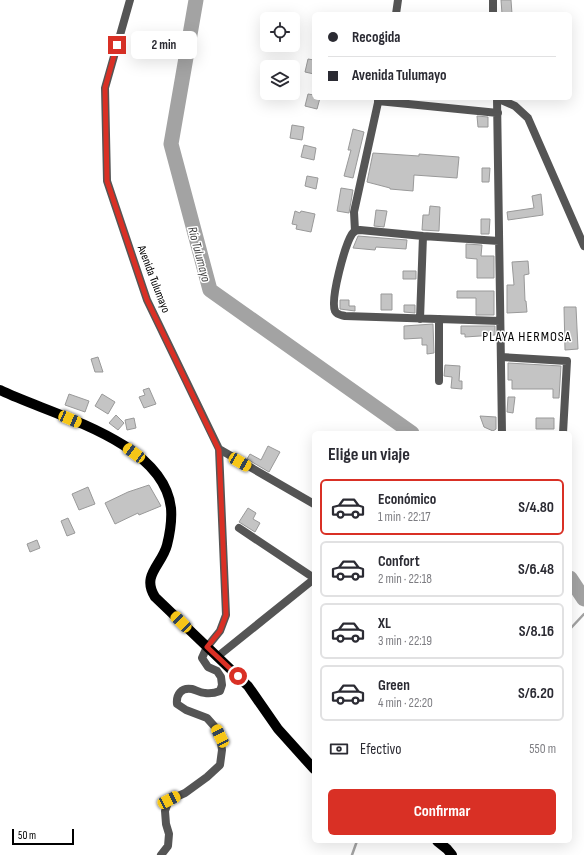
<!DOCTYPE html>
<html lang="es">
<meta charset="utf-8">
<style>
:root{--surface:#fff;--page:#f7f7f7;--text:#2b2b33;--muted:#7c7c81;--line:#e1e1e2;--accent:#d93025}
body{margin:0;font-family:"Sofia Sans Condensed",sans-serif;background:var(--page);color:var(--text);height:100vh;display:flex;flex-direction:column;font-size:15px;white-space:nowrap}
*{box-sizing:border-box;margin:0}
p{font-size:13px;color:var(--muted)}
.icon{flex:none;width:22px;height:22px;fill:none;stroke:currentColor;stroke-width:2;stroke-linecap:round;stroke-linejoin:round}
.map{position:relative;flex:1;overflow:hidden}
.panel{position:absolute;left:312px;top:431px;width:260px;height:412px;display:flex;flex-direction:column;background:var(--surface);border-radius:6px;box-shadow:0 4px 16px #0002}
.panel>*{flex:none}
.top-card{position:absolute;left:312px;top:12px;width:260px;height:88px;border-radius:6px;box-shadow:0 4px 16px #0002;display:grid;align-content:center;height:88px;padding:0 16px;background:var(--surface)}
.controls{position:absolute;left:260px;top:12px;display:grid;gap:8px}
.controls a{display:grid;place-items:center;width:40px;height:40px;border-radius:6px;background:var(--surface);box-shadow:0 4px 16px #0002;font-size:20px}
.scale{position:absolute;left:12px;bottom:10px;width:62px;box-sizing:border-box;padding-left:4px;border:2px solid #000;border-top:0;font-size:11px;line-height:14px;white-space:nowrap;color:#000;-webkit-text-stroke:3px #fff;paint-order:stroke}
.end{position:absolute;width:18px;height:18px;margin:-9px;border:5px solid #d93025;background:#fff;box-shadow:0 0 0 2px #fff}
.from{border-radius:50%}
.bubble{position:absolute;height:28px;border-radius:6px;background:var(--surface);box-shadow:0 4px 16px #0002;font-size:13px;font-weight:700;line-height:28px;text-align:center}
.car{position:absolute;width:12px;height:24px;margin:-12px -6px;border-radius:5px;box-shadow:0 0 3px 1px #0007;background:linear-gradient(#f5c518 24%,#345 0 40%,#f5c518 0 76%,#345 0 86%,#f5c518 0)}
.top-card b{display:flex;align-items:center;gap:14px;height:38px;font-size:15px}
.top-card b+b{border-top:1px solid var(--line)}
.top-card i{width:10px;height:10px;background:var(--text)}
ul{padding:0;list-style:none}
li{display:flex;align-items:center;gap:12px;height:56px;margin:0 8px 6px;padding:0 8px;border:2px solid var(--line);border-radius:6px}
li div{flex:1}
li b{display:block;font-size:15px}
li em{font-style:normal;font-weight:700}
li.on{border-color:var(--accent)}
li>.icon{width:36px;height:36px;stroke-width:1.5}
h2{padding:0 16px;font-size:18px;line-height:48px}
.pay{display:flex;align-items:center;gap:10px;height:44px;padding:0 16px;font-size:15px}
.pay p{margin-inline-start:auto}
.cta{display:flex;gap:8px;margin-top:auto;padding:8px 16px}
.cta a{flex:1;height:46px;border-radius:6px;background:var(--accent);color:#fff;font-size:16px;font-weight:700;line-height:46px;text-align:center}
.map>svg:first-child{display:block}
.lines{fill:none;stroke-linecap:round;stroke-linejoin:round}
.stream{stroke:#a3a3a3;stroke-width:2.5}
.river{stroke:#a3a3a3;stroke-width:15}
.building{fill:#c4c4c4;stroke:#999}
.street{stroke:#555;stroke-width:8}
.primary{stroke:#000;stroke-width:10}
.route{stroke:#d93025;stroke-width:5}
.labels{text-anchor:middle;stroke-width:3;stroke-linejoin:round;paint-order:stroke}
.street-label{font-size:12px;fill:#000;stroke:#fff}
.water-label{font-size:13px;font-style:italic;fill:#444;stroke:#fff}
.quarter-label{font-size:14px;letter-spacing:1px;fill:#000;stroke:#fff}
</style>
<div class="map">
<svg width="584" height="855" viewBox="0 0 584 855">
<rect width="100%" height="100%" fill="#fff"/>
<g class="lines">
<!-- stream -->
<path class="stream" d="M570,629L584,614
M352,855L357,841"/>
<!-- river -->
<path class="river" d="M196,0L171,144L210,290L412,433
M570,578L584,599"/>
</g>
<!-- building -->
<path class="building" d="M501,0H511L512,14H502Z
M308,59L314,60V74L305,72Z
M308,94L314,95V98H320L317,109L305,106Z
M477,116L488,117V127H478Z
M292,125L304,127L302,140L290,138Z
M353,129L364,132L353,178L344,176L351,150H348Z
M304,145L316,148L314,160L301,157Z
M373,153L419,156V154L459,157L457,178L414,175L413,191L390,189V188L367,182Z
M482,168H490L489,182H482Z
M307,176L318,178L316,189L305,186Z
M341,188L353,190L349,213L337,211Z
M541,194L543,215L508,220L507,212L534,208L532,196Z
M430,206L440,207L439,231L422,230L423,215H429Z
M376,210L387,211L384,227L374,226Z
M295,211L300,213L301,211L315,214L311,232L296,229L297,225L292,224Z
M481,219H490L489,234H481Z
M358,236L407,240L406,249L376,247L375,250L353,248Z
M466,244L482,245L481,256H494V278H477V259L466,258Z
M528,261L529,274L524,275L525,301H526L527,312L507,313V285H514L512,262Z
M403,271H416V279H403Z
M457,291H494V315H476V298H457Z
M381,294H392V310H381Z
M340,300H349V306H355V311L340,309Z
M404,305H415V313L404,312Z
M564,307H576L578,349L565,350Z
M433,324L434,353L427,354V345H422V338L404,339V326Z
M461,326H495V335L465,337V334H461Z
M98,357L103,372H95L91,359Z
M508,363L561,366L559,398H553V389H512V380H508Z
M445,365L460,366L459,381H462V389L451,388L452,377L444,376Z
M149,388L156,404L144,408L139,397L145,395L143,390Z
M69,394L89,401L85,412L65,405Z
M102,394L115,402L108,414L95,406Z
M508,397H515L513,413L507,412Z
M116,415L124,423L118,430L109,423Z
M480,416L496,417V429L493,431L484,427Z
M134,418L136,428L127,430L125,420Z
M536,418H554V429H536Z
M268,446L280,452L269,472L247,459L250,454L261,460Z
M149,485L161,506L139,515L138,513L115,524L105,503L128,492Z
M88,487L95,504L79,510L72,494Z
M248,508L256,513L253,519L260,523L255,532L239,522Z
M68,518L75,533L67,536L61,521Z
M37,540L40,548L30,552L27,544Z"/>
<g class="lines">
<!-- street -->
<path class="street" d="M130,0L105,88L107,181L147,300L219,449L314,504
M396,14L398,0
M493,14V0
M497,98L502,433
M497,98L515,106L528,118L584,246
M378,101L498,113
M355,231L354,212L379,98
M499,241L423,236L360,230C356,230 354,231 352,234C345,245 330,299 335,311C337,315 341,315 345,316L500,321
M420,319L423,236
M439,319V381
M501,357L567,361L563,433
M239,528L314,578
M217,657L314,579
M161,855L168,846L169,834L166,824L165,811L169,800L185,793L207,777L220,765L222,750L220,736L215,727L207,718L186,710L177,704C176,695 181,687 192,689C196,690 200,693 205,693C211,694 215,693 220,691L222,685L221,677L217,671L208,667L202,658L207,647L220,631L226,615L219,449"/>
<!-- primary -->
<path class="primary" d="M0,390C51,415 163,440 171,508C172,520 170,533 167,545C162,565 141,575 155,597L248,686L278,729L314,769
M437,841L447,849L452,855"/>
</g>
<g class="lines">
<!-- route -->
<path class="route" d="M117,45L105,88L107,181L147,300L219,450L226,615L220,631L207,647L238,676"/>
</g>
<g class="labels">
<!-- street labels -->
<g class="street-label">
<text transform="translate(154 279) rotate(69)" y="4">Avenida Tulumayo</text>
</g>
<!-- water labels -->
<g class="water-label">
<text transform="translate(200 254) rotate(75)" y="5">Río Tulumayo</text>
</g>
<!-- quarter labels -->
<g class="quarter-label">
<text x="527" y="341">PLAYA HERMOSA</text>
</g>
</g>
</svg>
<div class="controls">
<a><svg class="icon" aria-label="locate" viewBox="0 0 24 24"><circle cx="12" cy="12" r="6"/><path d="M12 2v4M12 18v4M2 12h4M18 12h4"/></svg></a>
<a><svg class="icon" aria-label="layers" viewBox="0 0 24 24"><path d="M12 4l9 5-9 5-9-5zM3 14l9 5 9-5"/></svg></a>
</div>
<div class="scale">50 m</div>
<i class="end from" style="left:238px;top:676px"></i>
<i class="end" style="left:117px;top:45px"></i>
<div class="bubble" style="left:131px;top:31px;width:66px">2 min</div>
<i class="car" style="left:70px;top:419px;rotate:113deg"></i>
<i class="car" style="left:134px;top:453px;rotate:306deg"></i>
<i class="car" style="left:240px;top:462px;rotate:120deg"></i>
<i class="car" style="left:181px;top:622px;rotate:315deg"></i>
<i class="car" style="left:220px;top:736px;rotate:334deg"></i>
<i class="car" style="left:169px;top:800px;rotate:63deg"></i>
<div class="top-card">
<b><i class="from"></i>Recogida</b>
<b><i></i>Avenida Tulumayo</b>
</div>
<section class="panel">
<h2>Elige un viaje</h2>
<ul>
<li class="on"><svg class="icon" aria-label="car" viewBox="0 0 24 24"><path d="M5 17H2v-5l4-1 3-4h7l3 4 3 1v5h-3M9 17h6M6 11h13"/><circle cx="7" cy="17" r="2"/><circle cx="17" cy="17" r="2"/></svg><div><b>Económico</b><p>1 min · 22:17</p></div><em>S/4.80</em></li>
<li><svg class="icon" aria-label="car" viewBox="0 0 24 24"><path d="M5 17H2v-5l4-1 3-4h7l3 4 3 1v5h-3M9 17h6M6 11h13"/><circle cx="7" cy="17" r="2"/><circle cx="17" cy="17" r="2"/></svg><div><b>Confort</b><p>2 min · 22:18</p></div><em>S/6.48</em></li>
<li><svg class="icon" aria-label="car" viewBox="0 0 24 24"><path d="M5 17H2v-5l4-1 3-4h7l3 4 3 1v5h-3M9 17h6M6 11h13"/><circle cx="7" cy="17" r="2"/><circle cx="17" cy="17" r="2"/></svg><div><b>XL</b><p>3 min · 22:19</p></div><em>S/8.16</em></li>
<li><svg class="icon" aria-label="car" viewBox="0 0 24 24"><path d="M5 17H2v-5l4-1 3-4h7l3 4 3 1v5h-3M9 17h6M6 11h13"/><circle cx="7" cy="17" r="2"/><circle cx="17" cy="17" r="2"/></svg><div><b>Green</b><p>4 min · 22:20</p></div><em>S/6.20</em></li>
</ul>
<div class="pay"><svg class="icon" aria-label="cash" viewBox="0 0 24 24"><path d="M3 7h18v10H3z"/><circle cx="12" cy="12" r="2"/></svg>Efectivo<p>550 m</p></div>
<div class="cta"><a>Confirmar</a></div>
</section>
</div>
